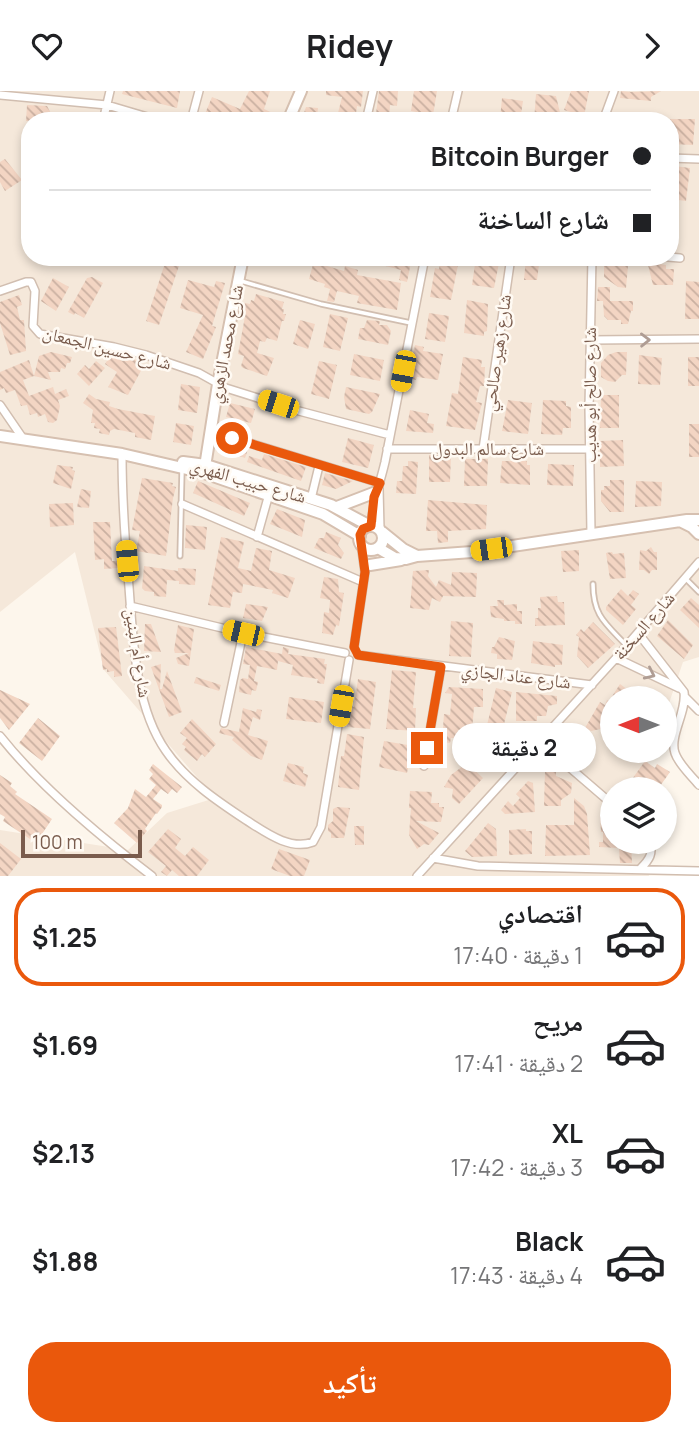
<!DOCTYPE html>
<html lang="ar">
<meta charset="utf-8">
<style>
:root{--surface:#fff;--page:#f6f6f6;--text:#202124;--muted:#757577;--line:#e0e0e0;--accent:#ea580c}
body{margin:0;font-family:Manrope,"Noto Naskh Arabic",sans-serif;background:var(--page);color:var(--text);direction:rtl;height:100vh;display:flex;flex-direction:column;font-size:26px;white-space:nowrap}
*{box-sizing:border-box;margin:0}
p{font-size:23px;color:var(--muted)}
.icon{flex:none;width:38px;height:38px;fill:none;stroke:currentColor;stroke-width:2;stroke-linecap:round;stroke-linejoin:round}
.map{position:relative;height:785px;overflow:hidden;direction:ltr}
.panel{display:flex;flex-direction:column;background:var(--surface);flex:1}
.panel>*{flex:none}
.banner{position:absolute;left:21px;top:21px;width:658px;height:154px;border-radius:28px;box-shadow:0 4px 10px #0003;direction:rtl;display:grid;align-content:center;height:154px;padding:0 28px;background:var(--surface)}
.needle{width:46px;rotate:270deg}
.buttons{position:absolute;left:600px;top:595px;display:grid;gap:14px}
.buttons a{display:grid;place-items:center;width:77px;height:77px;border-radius:50%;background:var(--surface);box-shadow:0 4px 10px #0003;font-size:35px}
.scale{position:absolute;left:21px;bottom:18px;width:121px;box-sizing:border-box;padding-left:7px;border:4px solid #7a5c4d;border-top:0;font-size:19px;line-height:24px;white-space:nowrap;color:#7a5c4d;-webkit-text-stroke:5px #fffaf3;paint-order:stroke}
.end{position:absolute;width:32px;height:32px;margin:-16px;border:9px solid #ea580c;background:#fff;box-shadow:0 0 0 4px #fff}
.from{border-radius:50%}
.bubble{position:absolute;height:49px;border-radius:24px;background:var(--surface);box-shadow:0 4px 10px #0003;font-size:23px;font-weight:700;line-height:49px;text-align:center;direction:rtl}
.car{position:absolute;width:21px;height:42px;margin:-21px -10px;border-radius:9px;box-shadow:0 0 5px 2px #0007;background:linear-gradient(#f5c518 24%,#345 0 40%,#f5c518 0 76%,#345 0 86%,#f5c518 0)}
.banner b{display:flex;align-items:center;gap:24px;height:66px;font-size:26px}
.banner b+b{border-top:2px solid var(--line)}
.banner i{width:18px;height:18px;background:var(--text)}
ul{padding:12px 0 0;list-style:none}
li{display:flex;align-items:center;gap:21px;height:98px;margin:0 14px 10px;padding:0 14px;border:4px solid transparent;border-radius:28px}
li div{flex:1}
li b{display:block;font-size:26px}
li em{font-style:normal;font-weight:700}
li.selected{border-color:var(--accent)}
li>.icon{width:63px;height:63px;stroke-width:1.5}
.button{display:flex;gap:14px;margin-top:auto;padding:14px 28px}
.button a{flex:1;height:80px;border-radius:28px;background:var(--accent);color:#fff;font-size:28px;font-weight:700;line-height:80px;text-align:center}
header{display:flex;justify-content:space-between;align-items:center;height:91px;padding:0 28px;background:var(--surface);font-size:32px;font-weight:700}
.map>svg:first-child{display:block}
.residential{fill:#f5e8da;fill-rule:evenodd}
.building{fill:url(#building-back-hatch)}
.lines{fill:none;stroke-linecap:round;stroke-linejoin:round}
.lane-casing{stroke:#d1beb0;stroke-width:7}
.street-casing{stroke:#d1beb0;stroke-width:10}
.secondary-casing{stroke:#d6c0b0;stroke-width:14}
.lane{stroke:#fff;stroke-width:3.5}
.street{stroke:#fff;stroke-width:7}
.secondary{stroke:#fff;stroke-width:10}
.oneway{stroke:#af9d94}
.route{stroke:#ea580c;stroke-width:9}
.labels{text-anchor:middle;stroke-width:5;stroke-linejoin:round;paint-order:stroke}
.street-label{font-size:18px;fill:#7a5c4d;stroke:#fffaf3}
</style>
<header><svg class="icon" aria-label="forward" viewBox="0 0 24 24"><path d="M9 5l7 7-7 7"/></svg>Ridey<svg class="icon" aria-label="heart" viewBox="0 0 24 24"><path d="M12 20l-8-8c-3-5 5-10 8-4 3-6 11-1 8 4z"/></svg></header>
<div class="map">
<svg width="699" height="785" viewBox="0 0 699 785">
<defs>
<pattern id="building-back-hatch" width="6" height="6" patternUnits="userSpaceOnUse" patternTransform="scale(1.75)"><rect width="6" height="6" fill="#f3d5c3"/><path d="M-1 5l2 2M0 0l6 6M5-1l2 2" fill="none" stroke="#cab0a1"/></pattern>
</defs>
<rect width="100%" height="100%" fill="#fdf6ec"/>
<!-- residential -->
<path class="residential" d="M0,0H699V566L683,571L665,624V607H612V660H652L639,698H612V751H643L649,785H0V739L128,759L167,722L215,707L104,579L75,461L0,521ZM30,30H670V166H30Z"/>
<!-- building -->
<path class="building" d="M123,0H180L177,17L122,3Z
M249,0H270L264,18L281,26L280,30H202L212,6L240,18Z
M326,0H363L361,16L357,15L355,30H336L342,6L326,4Z
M379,0H398L397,15L390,14L389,30H375Z
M414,0H437L433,24L411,20Z
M571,0H589L584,25L564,19Z
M621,0L631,1L661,0L651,6V10L620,7Z
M536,3L556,5L562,30H534Z
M502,7L523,10L520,30L500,28Z
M27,14L47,15L55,30H26Z
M306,16L318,17L317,25H322L321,30H301Z
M670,28H695L693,54L670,53Z
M5,68L22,89L5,100L0,91V71Z
M674,75L690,77L686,110L671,108Z
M167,166H182L159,234L146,230Z
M321,166L330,168L327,175L344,180L345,175L358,179L357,184L401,192L397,219L357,212L359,205L337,200L334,211L327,210L330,198L324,196L325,193L309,188L314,170L319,171Z
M376,166H412L407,191L399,189L401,179L374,172Z
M441,166H462L460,175L458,174L451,209L430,206L435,177L439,178Z
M476,166H495L494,171L499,172L494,197L472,194Z
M526,166H540L537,189H524Z
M653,172L666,174V178H674L673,194H653L648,174H653Z
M604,173L628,175L626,197L618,196L604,186Z
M92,186L103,192L84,227L75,222L74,224L68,221L87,187Z
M53,187L69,196L56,220L41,210Z
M188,189L214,196L216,190L225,192L212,235L216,236L203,268L186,261L203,224L180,217Z
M686,190L699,191V228H685Z
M598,196H610V210H633V220H631L628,233H621V229H608L604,225L603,210H597Z
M256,203L284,211L282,218H284L283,223H286L284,230H282L277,250L267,247L265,251L260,250L257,262L274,267L267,285L243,277L241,275L244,265L238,263L246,220L243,219L245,212L250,213L251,209L254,210Z
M19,204L22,214L17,216L20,229H24L26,260L10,264L0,232V211Z
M467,209L488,213L487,240L484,241V245L464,242Z
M429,222L449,225L445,251L425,248Z
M330,223L348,227L340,260L323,256Z
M300,229L315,233L308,258L293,253Z
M367,229L380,230L379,234H387L391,240L388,254L358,248L360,237H364Z
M415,254L424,256L423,260L443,263L438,289L417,286L416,289L409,287Z
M51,261L72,266L70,272H67L65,278L61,277L60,281H48L51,289L34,285L39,265Z
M616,261H627L626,284H622L615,291L608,290L601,286V272L608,264Z
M112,262L128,268L130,266L144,274L128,304L108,296L117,281L105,273Z
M354,263L384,269L380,290L350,284Z
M639,264L662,267L660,294L638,293Z
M463,266L482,269L481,276H485L484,295H480L476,311L482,312L475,339L446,335L452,302L458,303Z
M688,266H699V295H688Z
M29,269L34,285L23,289L29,305L53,296L55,303L66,298L69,305L58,309L60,315L57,329L53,332L48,331L45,323L38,326L37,322L30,324L27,314L21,315L15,299L6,302L4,297L0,299V281Z
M96,270L105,277L89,295L77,283L85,274L89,278Z
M319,270L337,274L329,308L311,303Z
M181,293L200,296L197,322L178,319Z
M346,296L380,303L372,321L369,323L346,318L344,306Z
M89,303L96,308L110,311L109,315L118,318L155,325L151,349L135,346V342L114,338L110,340L109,344L99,342L100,338L94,337L95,332H91L93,319L83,312Z
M601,304H619V337H600Z
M508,309L532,312L528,343L502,340Z
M543,309L566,310V315L571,316V337H563L562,344L541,343Z
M230,312L255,318L251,332L226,326Z
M410,319L429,323L427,332L434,333L433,342L406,340Z
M176,332L194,335L191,354L173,351Z
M689,333H699V366H689Z
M348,347L374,354L368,377L342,371Z
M220,349L248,358L245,367L222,359L223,357L218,355Z
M623,349L624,375L600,376V350Z
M264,363L306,376L301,390L247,371L249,365L262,369Z
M429,364H451L450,391H429Z
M465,368H488L487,395H464Z
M408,370L418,371L416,403L396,402L397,390H402L403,375H408Z
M502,370H527V374H530V394L500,392Z
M548,373L574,374L573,395L547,394Z
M57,374L73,376L72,379L75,380L71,398L53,392Z
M325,382L353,390L336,398L322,394Z
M142,387L173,392L172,395L176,396L173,407L166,465L136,460L140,440L132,439Z
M610,389H624V421H610L601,410V399H604V395H610Z
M198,390L250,412L244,425L193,402Z
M636,390L662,391L661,415L635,416Z
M81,398L91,400L89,417L77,416Z
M428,409L487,414L486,438L448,440V451L438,452L437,440H426Z
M73,412L74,434L50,436L49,413Z
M277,418L305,429L302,446L270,433Z
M93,431H110L112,470H118V477L104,478V468L95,469Z
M186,434L207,436L205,459L185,457Z
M326,441L341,447L338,454L344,462L341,468L314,457L319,447H324Z
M221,446L244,451L238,477L251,480L256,457L272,460L269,479L295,487L288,507L272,502L273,499L243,493L242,502L233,501L230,517L208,514Z
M651,456L654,461H657V479H652L649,483L644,479H639L640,459L646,460Z
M579,459V480L563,481L561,460Z
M612,461L613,463L624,462L626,487L610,488L606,462Z
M144,475L178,480V477L196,478L195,494L179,493V490L167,489L166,506L154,505V501L145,500L142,497Z
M429,479L428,485L436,496L439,489L451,494L452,481L477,482L476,506L443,505L440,511L432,507L429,519L410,517L413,480Z
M324,486L338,488L339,501L344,502L339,535L336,534L333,544L322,542L324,521L329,522L330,509L320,507Z
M621,498L628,505L633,499L639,503L631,514L636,518L623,534L606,519V516Z
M557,505L558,511H564L565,534L535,535V527H538V517H541L540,506Z
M691,507L699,514V537L680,519Z
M497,509H504V514L517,513V520H522V533H515V530H504V528L491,526L490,515H498Z
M246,513L268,516L262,530L243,527Z
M668,529L693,554L684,568L657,545Z
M451,530L473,532L471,566L449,565Z
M593,531L615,553L588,577L577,565L579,546L576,544L581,538L584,541Z
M145,533H151L161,561L144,560Z
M178,534L194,538L189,575L178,573L176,567L189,562H175L174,559Z
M116,536L122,585L114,586V580L107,581V578L103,579L98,537Z
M499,546L515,550L512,569L497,568V563L491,562L492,556H494Z
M533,550L563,554L562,574H555V576L531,572Z
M246,556L282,563L283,556L289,558L288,563L325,568L324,573H327L324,593L317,592L318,588L291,584L293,574L278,570L277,579L257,575L254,590L258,591L256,600L252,599L251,604L239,601L240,589L243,587L248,588L250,574L243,573Z
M161,573L160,598H162L167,580L182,621L169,626L151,576Z
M392,579L416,581L413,617H416L415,640L386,638Z
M196,586L221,594L219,600L194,592Z
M358,588L376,591L370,638L347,636L350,615L354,616Z
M620,593L632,602L629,607H611Z
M449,596L483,598V616H474L472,640L458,639L457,647H451L450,652L442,651L444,623L450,624L452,603L445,602Z
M496,597L512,601L504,633H495L494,636L487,634Z
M0,599L30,613L9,639L0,627Z
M516,601L557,605V613L548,615L546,625H537V630H516Z
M289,606L324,611L321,632L286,628Z
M607,609L612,612V632L610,636L591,640L585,637L600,611L605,614Z
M243,617L256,621L257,618L262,619L260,629L253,626L248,644L268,650L262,669L251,665L232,649L234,646L219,642L221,637L239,641Z
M38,627L60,645L42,670L19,652Z
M192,628L216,653L205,666L202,663L197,670L184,659L186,656L182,653L187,647L180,642Z
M347,643L364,646L359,699L338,696L341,665H344Z
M384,650L408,654L407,658H412L407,682L379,676Z
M490,652L494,656L497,654L500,657L503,656L510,663L495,678L480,667L484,664L481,661Z
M645,670L655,677L657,673L670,681L658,698H625Z
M288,672L304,676L303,682L308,684L305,696L283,690Z
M467,672L483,687L459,713L452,707L453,698L444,696L451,684Z
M153,673L182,696L177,702L172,698L168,703L161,698L153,708L162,714V716L157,723L156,722L145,738L147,740L137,752L114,732L128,717L135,698L146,706L156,694L149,688L153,683L149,679Z
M545,680H556V685L572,692L571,702L561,709V715H544Z
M0,684L12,692L10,695L17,701L15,703L52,728L36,752L3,730L5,726L0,723Z
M528,690L533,692L535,721L505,723L501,719L508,710L513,715L520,707L516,703Z
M410,700L432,701L431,712H439V716H444L441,731L416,730L439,742L429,754L424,753L417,758L409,744L411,717H409Z
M574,707L584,715L587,723L590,764L545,765L546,734H574Z
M337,716L350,717L344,747H331V742L328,740V734L333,730V718Z
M600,725H607V727L612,730V751H631L632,772H620L619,757L599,756V751H603V741H601Z
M488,732L496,738L497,765L472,766L465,760Z
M354,735H364V754H355Z
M168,738L181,748L175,757L185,765L193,756L209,769L197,785H179L172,779L167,785L161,781L166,775L148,761Z
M526,738V740H532V763L509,764V739Z
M0,752L21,768L8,785H0Z
M279,758L310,769L304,785H290L271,778Z"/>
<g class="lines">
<defs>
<path id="lane" d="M241,190L321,213L411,232
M180,465L182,379
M685,487L699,501
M593,493C593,524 605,532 625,553"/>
<path id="street" d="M0,4L107,14L161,30
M103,30L110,0
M191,30L199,0
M366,30L373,0
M451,30L458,0
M603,30L614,0
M670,67L699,68
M668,166L680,167
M0,200L26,191H31L35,200L33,235L40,243L114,256L146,264L199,282L226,297L299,320L390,344
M591,249L699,248
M0,314L24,349
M210,340L380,392
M387,358H589
M483,358L511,166
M122,363C122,407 125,451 129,496C133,548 135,616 166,660C186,689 217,710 246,729C265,741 290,760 313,751L321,736L349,569
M379,397L380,438
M311,408L319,375
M182,413L363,491
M371,435C372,412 380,393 385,371L425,166
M591,442L589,316L592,166
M257,446L269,403
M130,515L243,542L345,562
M638,542L684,601C687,621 669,645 675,662C679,674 691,684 699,694
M354,556L365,481L361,452
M358,564L592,594
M616,567L679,597
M685,606L699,620
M224,632L243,542
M0,645C39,694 102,747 152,785
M540,651L612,713
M424,675L441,576
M433,767L478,775L699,780
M641,777C649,769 654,762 649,751
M417,785L616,567L699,471"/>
<path id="secondary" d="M288,30L301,0
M0,345L122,363L204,382L323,423L360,445
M183,371L206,374L331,414L370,435
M204,382L218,293L243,166
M337,416L376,401
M682,431L692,436L699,443
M359 447a12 12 0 1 1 24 0a12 12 0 1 1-24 0Z
M382,441L403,458L417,465
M378,457L395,467L406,468L417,465L472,461L687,429H699
M370,474L401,469"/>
</defs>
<!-- lane casing -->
<use href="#lane" class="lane-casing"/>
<!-- street casing -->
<use href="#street" class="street-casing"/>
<!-- secondary casing -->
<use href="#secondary" class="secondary-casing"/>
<!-- lane -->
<use href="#lane" class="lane"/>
<!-- street -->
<use href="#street" class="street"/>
<!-- secondary -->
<use href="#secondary" class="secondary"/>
</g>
<!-- one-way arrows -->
<defs><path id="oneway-chevron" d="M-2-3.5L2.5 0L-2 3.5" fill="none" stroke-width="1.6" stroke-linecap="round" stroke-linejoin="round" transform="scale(1.75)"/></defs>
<g class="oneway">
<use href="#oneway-chevron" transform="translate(645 249) rotate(-1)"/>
<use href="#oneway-chevron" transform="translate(650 583) rotate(25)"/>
</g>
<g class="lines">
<!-- route -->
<path class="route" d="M232,347L380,392L374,406L371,435L363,438L360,444L365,481L354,556L358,564L441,576L427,657"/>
</g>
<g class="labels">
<!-- street labels -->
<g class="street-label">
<text transform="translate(226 253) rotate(-79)" y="6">شارع محمد الزهري</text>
<text transform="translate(107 257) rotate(14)" y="6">شارع حسين الجمعان</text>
<text transform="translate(497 262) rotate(-82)" y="6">شارع زهير صالحي</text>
<text transform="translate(590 304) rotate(-90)" y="6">شارع صالح أبو هديب</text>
<text x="488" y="364">شارع سالم البدول</text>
<text transform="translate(248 390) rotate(16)" y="6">شارع حبيب الفهري</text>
<text transform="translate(644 535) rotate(-49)" y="6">شارع السخنة</text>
<text transform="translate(138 562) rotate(81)" y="6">شارع أم البنين</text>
<text transform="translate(516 585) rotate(7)" y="6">شارع عناد الجازي</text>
</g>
</g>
</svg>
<div class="buttons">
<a><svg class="needle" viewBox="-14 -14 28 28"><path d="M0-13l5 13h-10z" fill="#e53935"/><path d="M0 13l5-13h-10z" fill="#757577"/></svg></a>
<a><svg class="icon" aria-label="layers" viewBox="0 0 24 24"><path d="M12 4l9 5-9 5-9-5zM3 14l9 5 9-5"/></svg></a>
</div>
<div class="scale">100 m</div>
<i class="end from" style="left:232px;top:347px"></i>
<i class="end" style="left:427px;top:657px"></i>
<div class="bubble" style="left:452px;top:632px;width:144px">2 دقيقة</div>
<i class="car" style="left:403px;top:280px;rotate:191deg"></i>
<i class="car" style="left:278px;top:313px;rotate:288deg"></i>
<i class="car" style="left:491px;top:458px;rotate:262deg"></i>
<i class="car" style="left:127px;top:470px;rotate:355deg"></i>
<i class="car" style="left:243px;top:542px;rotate:283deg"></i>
<i class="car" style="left:341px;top:615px;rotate:190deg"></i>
<div class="banner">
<b><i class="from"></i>Bitcoin Burger</b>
<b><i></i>شارع الساخنة</b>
</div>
</div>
<section class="panel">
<ul>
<li class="selected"><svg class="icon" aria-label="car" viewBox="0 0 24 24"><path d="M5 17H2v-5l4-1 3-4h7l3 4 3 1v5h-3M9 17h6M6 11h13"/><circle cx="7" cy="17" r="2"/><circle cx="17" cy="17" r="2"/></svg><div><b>اقتصادي</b><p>1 دقيقة · 17:40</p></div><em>$1.25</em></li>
<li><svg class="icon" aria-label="car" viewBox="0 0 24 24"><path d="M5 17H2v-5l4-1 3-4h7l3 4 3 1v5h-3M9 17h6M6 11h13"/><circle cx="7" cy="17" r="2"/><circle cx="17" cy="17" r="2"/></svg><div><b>مريح</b><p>2 دقيقة · 17:41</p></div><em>$1.69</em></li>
<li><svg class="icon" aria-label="car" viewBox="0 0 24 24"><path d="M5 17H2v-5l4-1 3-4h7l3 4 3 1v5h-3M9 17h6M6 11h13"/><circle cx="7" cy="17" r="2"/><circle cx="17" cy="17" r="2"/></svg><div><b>XL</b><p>3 دقيقة · 17:42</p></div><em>$2.13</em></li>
<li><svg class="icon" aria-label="car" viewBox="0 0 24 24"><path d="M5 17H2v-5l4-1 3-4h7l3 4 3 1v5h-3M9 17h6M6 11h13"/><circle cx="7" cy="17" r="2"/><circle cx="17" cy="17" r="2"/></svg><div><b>Black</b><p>4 دقيقة · 17:43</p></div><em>$1.88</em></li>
</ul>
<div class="button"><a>تأكيد</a></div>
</section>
